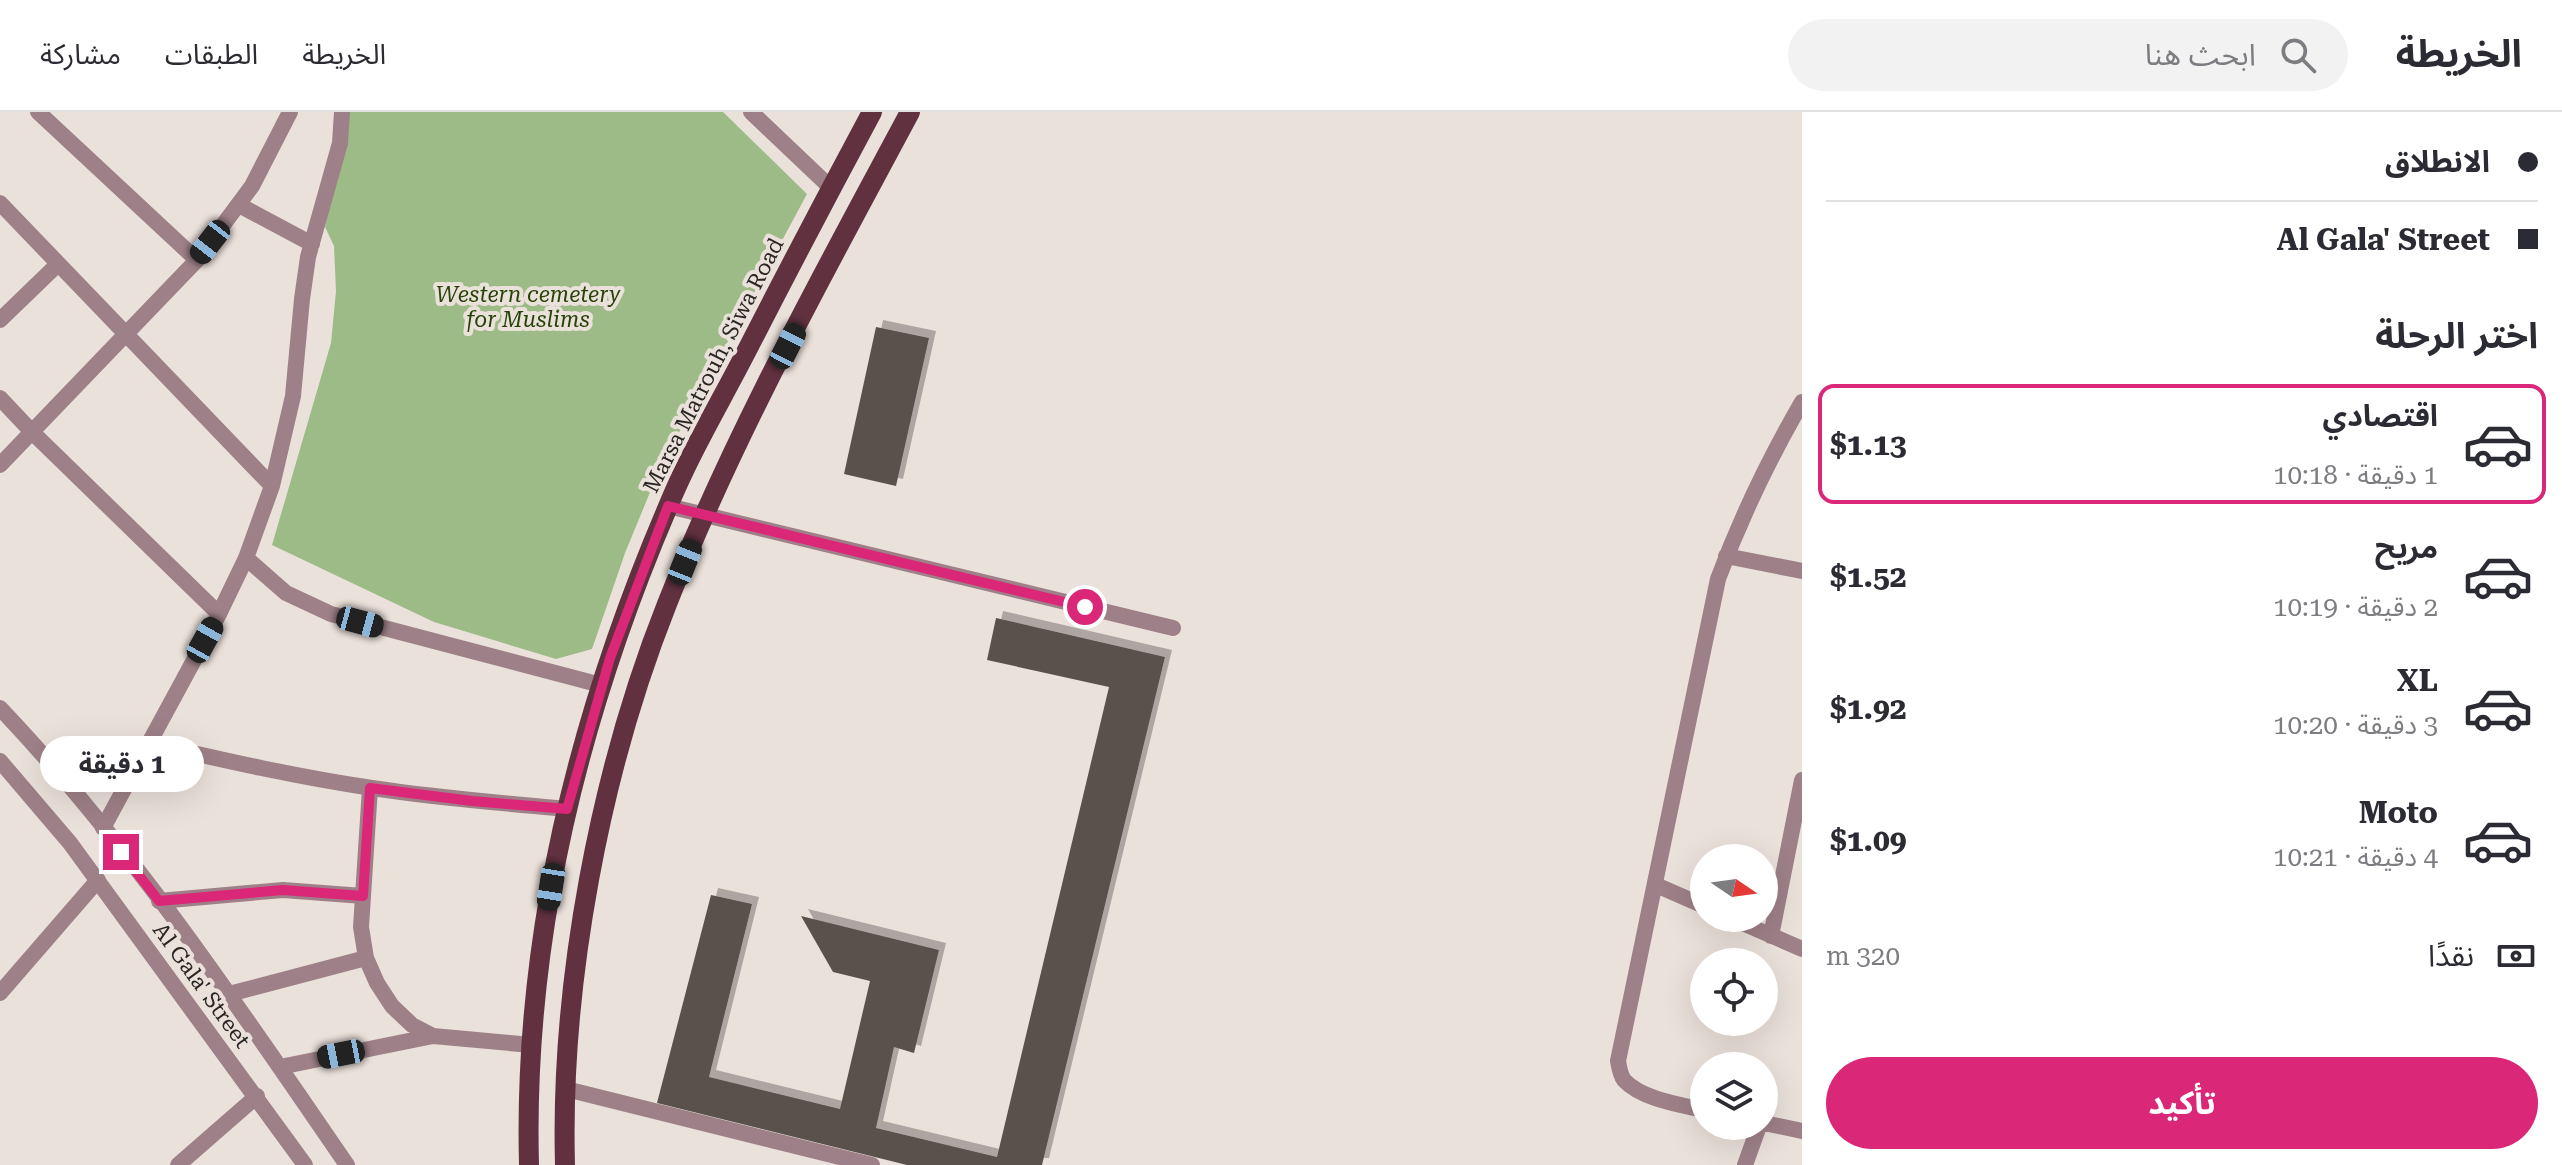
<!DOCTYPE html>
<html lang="ar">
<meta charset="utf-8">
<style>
:root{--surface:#fff;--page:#f2f2f3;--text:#2b2b33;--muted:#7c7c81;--line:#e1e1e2;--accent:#db2777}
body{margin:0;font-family:"Roboto Serif","Noto Sans Arabic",serif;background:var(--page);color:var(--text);direction:rtl;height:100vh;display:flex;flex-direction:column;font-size:30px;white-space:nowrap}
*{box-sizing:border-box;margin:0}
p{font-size:26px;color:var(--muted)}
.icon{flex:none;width:44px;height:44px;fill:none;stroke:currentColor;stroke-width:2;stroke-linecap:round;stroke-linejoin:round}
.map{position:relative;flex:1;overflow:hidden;direction:ltr}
.drawer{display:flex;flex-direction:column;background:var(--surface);width:760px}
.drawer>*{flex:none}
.guide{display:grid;align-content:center;height:176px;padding:0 24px;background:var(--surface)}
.needle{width:52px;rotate:103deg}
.fabs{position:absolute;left:1690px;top:732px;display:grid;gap:16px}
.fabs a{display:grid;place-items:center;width:88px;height:88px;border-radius:50%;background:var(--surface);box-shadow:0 8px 32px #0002;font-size:40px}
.end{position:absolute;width:36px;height:36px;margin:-18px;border:10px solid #db2777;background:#fff;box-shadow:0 0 0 4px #fff}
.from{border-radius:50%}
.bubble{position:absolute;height:56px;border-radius:28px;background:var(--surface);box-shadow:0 8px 32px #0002;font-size:26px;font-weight:700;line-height:56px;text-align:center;direction:rtl}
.car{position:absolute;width:24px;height:48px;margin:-24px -12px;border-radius:10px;box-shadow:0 0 6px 2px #0007;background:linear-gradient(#222 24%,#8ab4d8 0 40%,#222 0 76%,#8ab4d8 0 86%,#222 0)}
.guide b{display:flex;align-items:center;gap:28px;height:76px;font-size:30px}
.guide b+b{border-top:2px solid var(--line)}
.guide i{width:20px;height:20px;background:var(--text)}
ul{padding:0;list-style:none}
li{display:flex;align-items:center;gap:24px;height:120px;margin:0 16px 12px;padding:0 8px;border:4px solid transparent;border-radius:16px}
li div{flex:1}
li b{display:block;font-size:30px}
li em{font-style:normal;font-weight:700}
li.active{border-color:var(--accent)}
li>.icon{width:72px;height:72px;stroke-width:1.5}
h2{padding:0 24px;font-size:36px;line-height:96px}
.pay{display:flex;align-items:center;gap:20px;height:88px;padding:0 24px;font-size:30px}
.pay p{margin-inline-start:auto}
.action{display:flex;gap:16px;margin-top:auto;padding:16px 24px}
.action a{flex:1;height:92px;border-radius:48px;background:var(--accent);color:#fff;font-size:32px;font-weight:700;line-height:92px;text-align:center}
header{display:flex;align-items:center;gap:48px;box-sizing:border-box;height:112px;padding:0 40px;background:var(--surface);border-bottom:2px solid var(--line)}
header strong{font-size:38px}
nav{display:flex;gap:44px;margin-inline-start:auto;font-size:28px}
.search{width:560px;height:72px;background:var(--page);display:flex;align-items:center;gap:20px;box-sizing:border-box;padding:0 28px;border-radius:44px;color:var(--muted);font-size:30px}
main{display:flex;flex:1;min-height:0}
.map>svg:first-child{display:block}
.green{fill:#9cbb87}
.building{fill:#5a514d;filter:url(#shadow)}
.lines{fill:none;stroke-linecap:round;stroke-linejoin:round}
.service{stroke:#9e8188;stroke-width:16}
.minor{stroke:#9e8188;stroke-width:16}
.tertiary{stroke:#9e8188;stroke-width:16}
.primary{stroke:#613140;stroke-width:20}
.route{stroke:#db2777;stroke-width:10}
.labels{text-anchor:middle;stroke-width:8;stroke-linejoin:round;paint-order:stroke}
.park-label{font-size:22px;font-style:italic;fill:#264408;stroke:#ebe1db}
.street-label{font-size:22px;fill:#292523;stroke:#ebe1db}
</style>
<header>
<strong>الخريطة</strong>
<div class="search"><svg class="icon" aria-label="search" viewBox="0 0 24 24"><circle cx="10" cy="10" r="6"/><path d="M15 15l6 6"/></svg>ابحث هنا</div>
<nav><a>الخريطة</a><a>الطبقات</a><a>مشاركة</a></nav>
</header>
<main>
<section class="drawer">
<div class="guide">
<b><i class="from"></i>الانطلاق</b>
<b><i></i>Al Gala' Street</b>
</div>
<h2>اختر الرحلة</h2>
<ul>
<li class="active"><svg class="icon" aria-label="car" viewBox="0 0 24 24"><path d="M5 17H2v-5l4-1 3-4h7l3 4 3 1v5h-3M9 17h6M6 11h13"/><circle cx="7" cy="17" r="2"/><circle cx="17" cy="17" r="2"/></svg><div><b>اقتصادي</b><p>1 دقيقة · 10:18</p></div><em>$1.13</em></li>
<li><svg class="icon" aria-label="car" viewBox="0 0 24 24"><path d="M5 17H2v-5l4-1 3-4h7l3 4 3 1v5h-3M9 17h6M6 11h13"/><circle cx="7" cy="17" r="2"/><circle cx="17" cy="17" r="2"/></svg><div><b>مريح</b><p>2 دقيقة · 10:19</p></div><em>$1.52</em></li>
<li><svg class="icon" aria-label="car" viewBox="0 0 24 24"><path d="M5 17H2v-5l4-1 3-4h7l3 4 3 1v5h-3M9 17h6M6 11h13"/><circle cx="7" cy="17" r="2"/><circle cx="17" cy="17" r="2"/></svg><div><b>XL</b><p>3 دقيقة · 10:20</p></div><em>$1.92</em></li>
<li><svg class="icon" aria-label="car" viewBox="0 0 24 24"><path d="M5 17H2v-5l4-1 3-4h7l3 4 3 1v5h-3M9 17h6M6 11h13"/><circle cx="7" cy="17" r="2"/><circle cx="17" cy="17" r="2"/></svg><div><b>Moto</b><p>4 دقيقة · 10:21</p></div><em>$1.09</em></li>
</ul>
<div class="pay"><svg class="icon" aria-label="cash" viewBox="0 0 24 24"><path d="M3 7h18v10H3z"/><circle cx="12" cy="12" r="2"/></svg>نقدًا<p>320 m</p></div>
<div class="action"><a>تأكيد</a></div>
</section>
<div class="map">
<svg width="1802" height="1053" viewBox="0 0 1802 1053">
<defs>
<filter id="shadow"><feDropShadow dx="7" dy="-7" stdDeviation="0" flood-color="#0004"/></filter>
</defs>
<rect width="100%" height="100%" fill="#ebe1db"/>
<!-- green -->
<path class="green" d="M348,0H723L807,82L660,356L625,441L592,537L556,547L434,510L272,433L331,231L336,179L334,134L325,115Z"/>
<!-- building -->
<path class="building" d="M876,215L929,226L896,374L844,362Z
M996,506L1165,545L1042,1053H907L657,991L711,783L752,792L709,965L840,997L870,869L833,860L801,804L939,838L914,941L894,935L876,1016L997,1045L1109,575L987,548Z"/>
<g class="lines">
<!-- service -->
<path class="service" d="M566,977L872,1053"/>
<!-- minor -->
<path class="minor" d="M38,0L197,148
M751,0L831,76
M0,91L272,374
M239,93L312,132
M0,208L58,152
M0,286L32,320L219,502
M0,353L197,148L252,74L290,0
M668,394L1173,516
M1726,444L1802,459
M246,446L286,481L331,502L601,573
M149,631C223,648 297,665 372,676C437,686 502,691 567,697
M370,676L361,815L366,846L377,871L392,894L412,913L433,924L531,933
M103,716L219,502L246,446L272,374L293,284L302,187L308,145L340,31L342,0
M1656,773L1704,794
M159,789L283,778L363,784
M1731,806L1802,837
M1771,824L1802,668
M0,881L98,768
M229,882L366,846
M280,955L433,924
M1704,998C1681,993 1641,987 1624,968C1621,964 1619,955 1618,949L1718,467C1741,405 1769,347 1802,290
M1764,1011L1802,1019
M178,1053L257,984
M1745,1053L1759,1014"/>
<!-- tertiary -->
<path class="tertiary" d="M0,596C132,735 239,896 347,1053
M0,649L70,731L305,1053"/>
<!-- primary -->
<path class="primary" d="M529,1053C523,827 579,603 667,397C688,345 717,296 743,246C785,164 828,82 872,0
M565,1053C560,872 600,660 667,492C734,322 824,161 910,0"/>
</g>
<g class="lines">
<!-- route -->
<path class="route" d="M121,740L159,789L283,778L363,784L370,676L472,689L567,697L610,546L668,394L1085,495"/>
</g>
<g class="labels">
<!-- park labels -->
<g class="park-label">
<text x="528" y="190">Western cemetery<tspan x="528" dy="25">for Muslims</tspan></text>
</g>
<!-- street labels -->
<g class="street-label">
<text transform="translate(713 253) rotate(-63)" y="8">Marsa Matrouh, Siwa Road</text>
<text transform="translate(202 873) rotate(54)" y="8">Al Gala' Street</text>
</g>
</g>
</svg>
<div class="fabs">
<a><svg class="needle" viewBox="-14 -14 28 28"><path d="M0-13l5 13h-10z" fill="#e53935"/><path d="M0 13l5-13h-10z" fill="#7c7c81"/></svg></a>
<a><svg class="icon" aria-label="locate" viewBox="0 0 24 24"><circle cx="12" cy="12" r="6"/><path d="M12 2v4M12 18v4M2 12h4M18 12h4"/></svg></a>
<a><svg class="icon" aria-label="layers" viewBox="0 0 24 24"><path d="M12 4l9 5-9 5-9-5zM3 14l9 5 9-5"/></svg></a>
</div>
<i class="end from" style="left:1085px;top:495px"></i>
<i class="end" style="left:121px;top:740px"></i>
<div class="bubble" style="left:40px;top:624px;width:164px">1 دقيقة</div>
<i class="car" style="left:210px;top:130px;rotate:218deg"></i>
<i class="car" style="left:788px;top:234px;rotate:27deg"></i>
<i class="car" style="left:685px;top:450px;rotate:22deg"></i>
<i class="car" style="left:360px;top:510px;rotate:105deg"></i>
<i class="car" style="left:205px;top:528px;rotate:29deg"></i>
<i class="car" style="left:551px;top:775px;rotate:189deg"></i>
<i class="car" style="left:341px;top:942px;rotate:259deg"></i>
</div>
</main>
